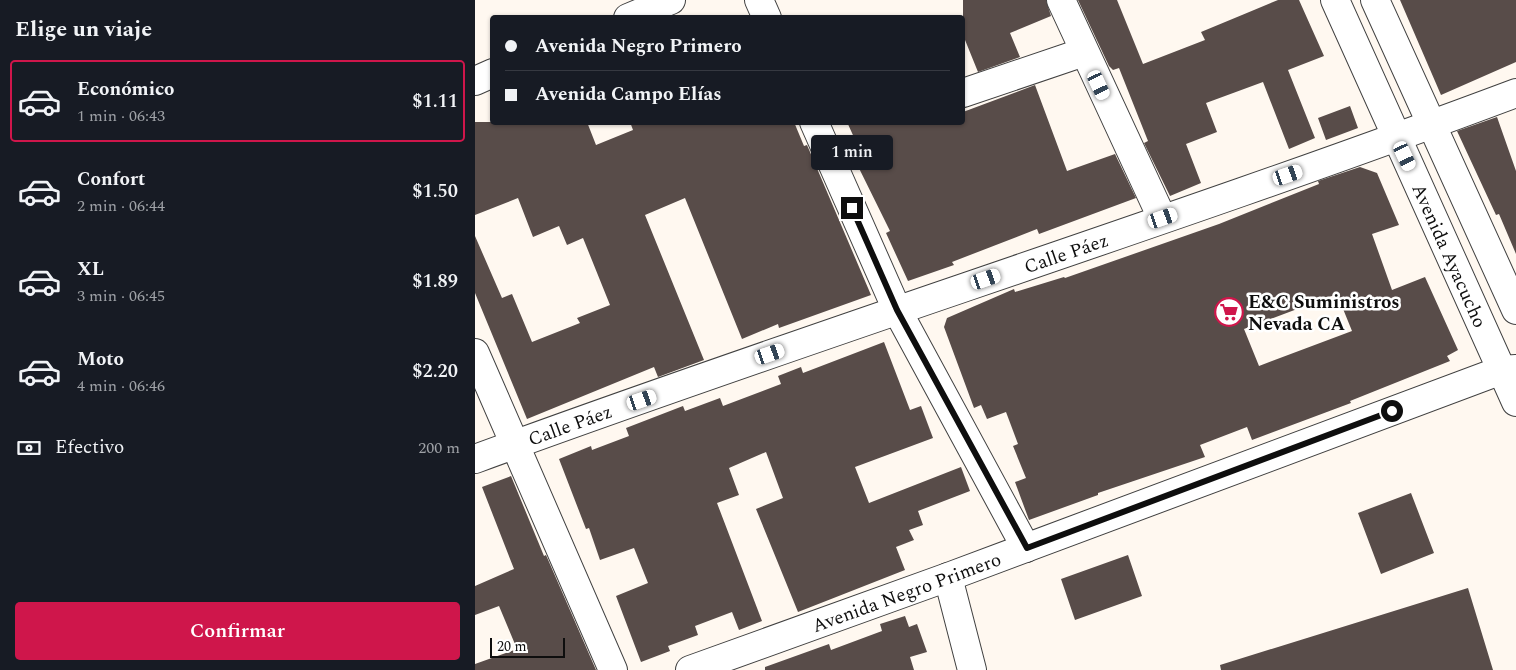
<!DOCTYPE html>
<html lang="es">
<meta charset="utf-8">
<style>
:root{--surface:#171b24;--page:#242831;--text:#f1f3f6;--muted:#9ea1a6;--line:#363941;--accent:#cf164b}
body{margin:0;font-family:Spectral,serif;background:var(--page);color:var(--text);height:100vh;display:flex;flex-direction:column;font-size:19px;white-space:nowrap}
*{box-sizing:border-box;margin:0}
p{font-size:16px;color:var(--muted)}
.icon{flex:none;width:28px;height:28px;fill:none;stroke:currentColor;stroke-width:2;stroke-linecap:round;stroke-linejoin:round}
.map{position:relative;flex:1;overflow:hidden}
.side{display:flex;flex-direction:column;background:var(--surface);width:475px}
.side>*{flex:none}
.banner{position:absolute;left:15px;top:15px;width:475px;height:110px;border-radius:5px;box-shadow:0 1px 4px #0004;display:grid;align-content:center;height:110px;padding:0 15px;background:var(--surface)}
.scale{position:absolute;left:15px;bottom:12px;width:75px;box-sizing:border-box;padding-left:5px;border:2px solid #0e0e0e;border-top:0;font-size:14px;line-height:18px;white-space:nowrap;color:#0e0e0e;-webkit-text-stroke:4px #fff;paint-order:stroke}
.end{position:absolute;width:22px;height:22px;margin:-11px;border:6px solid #0e0e0e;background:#fff;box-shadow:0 0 0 2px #fff}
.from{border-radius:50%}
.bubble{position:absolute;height:35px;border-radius:5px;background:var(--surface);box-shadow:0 1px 4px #0004;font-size:16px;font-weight:600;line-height:35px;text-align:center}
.car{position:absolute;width:15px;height:30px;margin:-15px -8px;border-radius:6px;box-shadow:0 0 4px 1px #0007;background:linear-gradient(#fff 24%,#345 0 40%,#fff 0 76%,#345 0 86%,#fff 0)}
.banner b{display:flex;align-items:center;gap:18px;height:48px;font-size:19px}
.banner b+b{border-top:1px solid var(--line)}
.banner i{width:12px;height:12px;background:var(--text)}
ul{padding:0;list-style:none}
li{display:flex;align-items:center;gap:15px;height:82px;margin:0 10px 8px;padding:0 5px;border:2px solid transparent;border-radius:5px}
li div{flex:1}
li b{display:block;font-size:19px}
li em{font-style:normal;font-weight:600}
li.active{border-color:var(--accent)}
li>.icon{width:45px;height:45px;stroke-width:1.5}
h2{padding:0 15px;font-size:22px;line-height:60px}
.pay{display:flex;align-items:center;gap:12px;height:55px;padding:0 15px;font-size:19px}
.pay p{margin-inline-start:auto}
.primary-button{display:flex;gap:10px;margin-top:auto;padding:10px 15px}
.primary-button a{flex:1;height:58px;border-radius:5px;background:var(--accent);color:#fff;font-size:20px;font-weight:600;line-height:58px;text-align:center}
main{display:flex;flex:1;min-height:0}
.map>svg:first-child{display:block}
.building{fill:#584c49;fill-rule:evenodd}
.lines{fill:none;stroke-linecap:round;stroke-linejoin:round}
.minor-casing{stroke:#414141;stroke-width:30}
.minor{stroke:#fff;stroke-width:28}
.route{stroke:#0e0e0e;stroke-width:6}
.labels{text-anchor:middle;stroke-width:5;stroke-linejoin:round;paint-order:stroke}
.street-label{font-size:19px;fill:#0e0e0e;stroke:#fff}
.poi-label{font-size:19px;font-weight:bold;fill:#0e0e0e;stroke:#fff;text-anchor:start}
</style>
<main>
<section class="side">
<h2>Elige un viaje</h2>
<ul>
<li class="active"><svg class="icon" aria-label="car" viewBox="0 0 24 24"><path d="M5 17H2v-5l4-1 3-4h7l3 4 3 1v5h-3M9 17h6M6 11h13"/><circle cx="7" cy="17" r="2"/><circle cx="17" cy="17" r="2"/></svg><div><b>Económico</b><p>1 min · 06:43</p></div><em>$1.11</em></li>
<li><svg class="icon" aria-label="car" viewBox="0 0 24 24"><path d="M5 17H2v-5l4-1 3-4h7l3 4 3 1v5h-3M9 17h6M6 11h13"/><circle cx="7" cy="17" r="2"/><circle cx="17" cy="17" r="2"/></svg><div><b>Confort</b><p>2 min · 06:44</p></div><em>$1.50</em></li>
<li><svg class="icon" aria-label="car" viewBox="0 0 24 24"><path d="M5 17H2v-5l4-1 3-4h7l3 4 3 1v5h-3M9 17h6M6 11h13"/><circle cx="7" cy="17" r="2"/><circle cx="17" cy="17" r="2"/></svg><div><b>XL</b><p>3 min · 06:45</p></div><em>$1.89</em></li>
<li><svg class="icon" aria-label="car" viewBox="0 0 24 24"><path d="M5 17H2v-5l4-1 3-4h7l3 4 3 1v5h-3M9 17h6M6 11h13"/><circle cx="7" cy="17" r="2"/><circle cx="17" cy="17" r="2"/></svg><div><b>Moto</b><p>4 min · 06:46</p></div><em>$2.20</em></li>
</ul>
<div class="pay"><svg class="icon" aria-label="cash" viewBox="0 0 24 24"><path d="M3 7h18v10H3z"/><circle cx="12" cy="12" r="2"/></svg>Efectivo<p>200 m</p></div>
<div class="primary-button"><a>Confirmar</a></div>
</section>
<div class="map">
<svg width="1041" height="670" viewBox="0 0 1041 670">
<rect width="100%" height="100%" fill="#fff8f0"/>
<!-- building -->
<path class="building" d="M488,0H571L576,16L535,33L545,57L503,72L488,35Z
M603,0H642L668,64L730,40L726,32L767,15L803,0H824L849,56L813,70L840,138L814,149L788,82L731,103L742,132L711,144L726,183L695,196L669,143L673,141L644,68L638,70L634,66Z
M925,0H1041V62L966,95Z
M560,85L592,171L640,154L661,198L564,234L562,229L477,262L479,265L433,281L411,233L415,231L374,148L382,144L372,122H488V112Z
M875,106L883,128L851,140L843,118Z
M1022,117L1041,171V254L1024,214L1021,215L982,131Z
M0,122H112L121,145L158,130L155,122H319L329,146L332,145L396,295L304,328L303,324L267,339L210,198L170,215L229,360L183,377L179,367L52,419L0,293V236L27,298L37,294L57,342L105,323L102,318L135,305L108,238L92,245L84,226L58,237L43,198L0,215Z
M885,167L902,173L924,225L897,234L917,290L950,277L983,350L972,356L975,361L875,401L876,403L777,440L772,427L725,445L730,457L623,493V495L554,520L540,482L551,478L538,446L543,444L531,412L512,419L506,405L499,408L469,327L472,318L539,289L540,292L589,277L590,278L744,224L844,184L843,181ZM862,294L877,331L784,366L769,329Z
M409,342L435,410L446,406L458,438L380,467L394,503L486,467L495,491L443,511L448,525L434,530L439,540L421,547L430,570L323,612L281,509L308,498L291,452L254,468L264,495L242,503L287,621L264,630L257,612L220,626L223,635L193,646L195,651L166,662L141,596L173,583L159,548L125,560L114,528L111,529L84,459L116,446L117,450L154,436L151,428L208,406L210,411L245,398L248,406L306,384L303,376L326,367L328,373Z
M36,476L69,556L71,555L121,670H0V664L42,649L24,606L0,615V586L39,569L7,487Z
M936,493L959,553L906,574L883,513Z
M653,555L667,596L600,620L586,579Z
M993,588L1018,670H746L745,665Z
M430,616L434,627L442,624L452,652L435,657L439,670H290V667L354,644L356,650L407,631L405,624Z"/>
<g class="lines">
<defs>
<g id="minor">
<path d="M284,0L292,18"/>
<path d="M586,0L687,218"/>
<path id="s1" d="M860,0L1041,402"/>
<path d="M900,0L1041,310"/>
<path d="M153,18L196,0"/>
<path d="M0,81L18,73"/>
<path d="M488,93L609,52"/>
<path d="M339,122L422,310L551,548"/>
<path d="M0,353L138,670"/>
<path id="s2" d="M0,459C345,332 697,222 1041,93"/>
<path d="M473,577L497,670"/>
<path id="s3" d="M215,670L473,577L1027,370L1041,369"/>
</g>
</defs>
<!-- minor casing -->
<use href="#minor" class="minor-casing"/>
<!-- minor -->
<use href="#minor" class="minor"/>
</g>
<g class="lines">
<!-- route -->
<path class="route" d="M377,208L422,310L552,548L917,411"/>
</g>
<!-- icons -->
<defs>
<symbol id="supermarket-ring" viewBox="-11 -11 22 22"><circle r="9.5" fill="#fff" stroke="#cf164b" stroke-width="1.5"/><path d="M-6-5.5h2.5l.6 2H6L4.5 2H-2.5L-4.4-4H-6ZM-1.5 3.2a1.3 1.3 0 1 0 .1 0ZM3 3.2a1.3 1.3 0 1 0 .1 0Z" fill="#cf164b"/></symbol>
</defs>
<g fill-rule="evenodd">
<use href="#supermarket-ring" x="738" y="296" width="32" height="32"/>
</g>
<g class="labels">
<!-- street labels -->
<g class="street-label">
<text dy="7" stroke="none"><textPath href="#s2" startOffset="626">Calle Páez</textPath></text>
<text dy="7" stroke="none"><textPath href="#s1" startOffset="280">Avenida Ayacucho</textPath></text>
<text dy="7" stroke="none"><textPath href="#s2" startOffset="101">Calle Páez</textPath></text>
<text dy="7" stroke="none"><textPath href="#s3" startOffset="230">Avenida Negro Primero</textPath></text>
</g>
<!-- poi labels -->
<g class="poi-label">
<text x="773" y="308">E&amp;C Suministros<tspan x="773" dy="22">Nevada CA</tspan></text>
</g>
</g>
</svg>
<div class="scale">20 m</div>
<i class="end from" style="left:917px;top:411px"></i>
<i class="end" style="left:377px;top:208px"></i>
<div class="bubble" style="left:336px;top:135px;width:82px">1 min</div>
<i class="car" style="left:624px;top:85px;rotate:155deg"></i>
<i class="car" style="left:930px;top:156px;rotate:155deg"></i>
<i class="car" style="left:813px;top:175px;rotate:71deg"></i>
<i class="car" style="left:688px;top:218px;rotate:71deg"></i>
<i class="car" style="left:511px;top:279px;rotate:71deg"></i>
<i class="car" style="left:295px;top:354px;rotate:71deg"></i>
<i class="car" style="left:167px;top:400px;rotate:71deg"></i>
<div class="banner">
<b><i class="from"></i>Avenida Negro Primero</b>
<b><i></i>Avenida Campo Elías</b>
</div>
</div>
</main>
